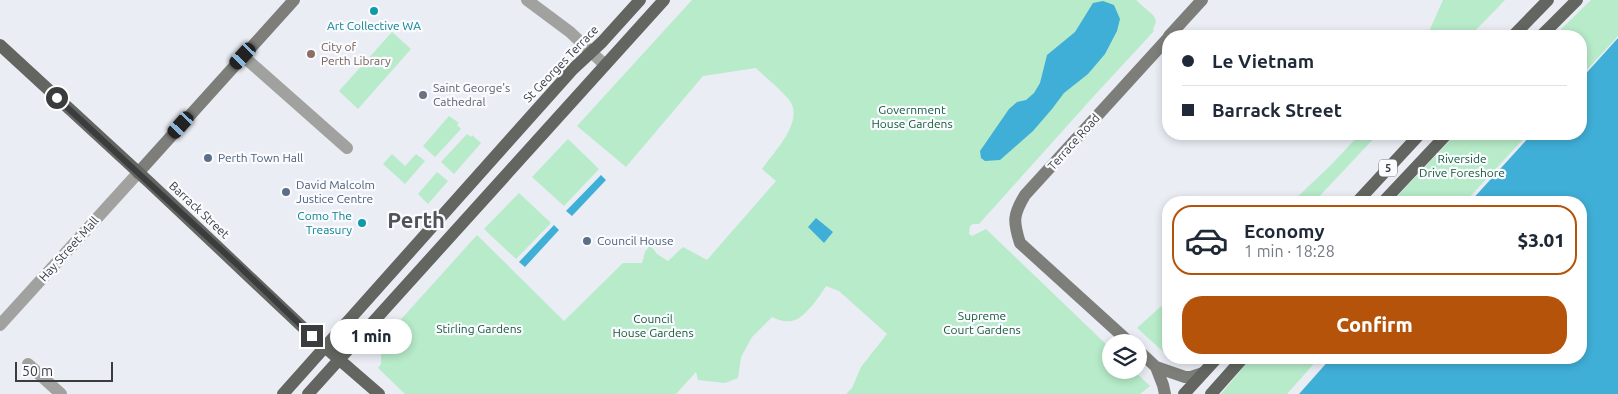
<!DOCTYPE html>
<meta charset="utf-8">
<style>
:root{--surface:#fff;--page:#f2f2f3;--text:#1f2937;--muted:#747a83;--line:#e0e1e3;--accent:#b45309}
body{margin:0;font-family:Ubuntu,sans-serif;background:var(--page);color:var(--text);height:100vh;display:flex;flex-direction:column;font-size:19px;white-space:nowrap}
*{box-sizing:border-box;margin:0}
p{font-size:16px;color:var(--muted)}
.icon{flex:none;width:28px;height:28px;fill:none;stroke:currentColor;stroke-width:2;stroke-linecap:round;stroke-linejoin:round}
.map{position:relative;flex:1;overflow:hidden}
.sheet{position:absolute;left:1162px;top:196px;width:425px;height:168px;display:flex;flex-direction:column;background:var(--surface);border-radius:20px;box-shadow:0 2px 8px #0003}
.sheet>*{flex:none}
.guide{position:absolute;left:1162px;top:30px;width:425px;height:110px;border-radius:20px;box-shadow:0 2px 8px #0003;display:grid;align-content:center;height:110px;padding:0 20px;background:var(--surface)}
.tools{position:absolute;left:1102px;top:334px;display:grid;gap:10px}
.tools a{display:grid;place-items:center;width:45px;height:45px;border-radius:50%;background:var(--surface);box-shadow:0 2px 8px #0003;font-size:25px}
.scale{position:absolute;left:15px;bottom:12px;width:98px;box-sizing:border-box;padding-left:5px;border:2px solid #3b3c3e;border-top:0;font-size:14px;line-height:18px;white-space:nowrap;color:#3b3c3e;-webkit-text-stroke:4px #f9fbff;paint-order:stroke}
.end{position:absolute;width:22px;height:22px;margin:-11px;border:6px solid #3b3c3e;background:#fff;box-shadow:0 0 0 2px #fff}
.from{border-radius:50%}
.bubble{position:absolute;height:35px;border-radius:18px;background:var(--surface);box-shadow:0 2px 8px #0003;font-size:16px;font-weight:800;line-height:35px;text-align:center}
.car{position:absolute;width:15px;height:30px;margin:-15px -8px;border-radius:6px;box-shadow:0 0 4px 1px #0007;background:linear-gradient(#222 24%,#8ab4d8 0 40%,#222 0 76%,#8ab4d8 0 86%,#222 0)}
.guide b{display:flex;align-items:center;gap:18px;height:48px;font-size:19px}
.guide b+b{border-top:1px solid var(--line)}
.guide i{width:12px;height:12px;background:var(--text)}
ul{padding:9px 0 0;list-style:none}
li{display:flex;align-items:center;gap:15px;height:70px;margin:0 10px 8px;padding:0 10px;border:2px solid var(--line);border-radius:20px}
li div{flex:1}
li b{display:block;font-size:19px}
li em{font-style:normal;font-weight:800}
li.current{border-color:var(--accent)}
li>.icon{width:45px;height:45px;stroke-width:1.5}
.cta{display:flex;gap:10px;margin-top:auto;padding:10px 20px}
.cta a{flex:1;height:58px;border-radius:20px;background:var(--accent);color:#fff;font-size:20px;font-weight:800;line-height:58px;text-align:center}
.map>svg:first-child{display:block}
.green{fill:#b7ebc9}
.water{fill:#40afd8}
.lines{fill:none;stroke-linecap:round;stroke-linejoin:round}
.street{stroke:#a1a29f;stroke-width:12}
.secondary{stroke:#7d7e7a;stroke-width:12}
.primary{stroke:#636560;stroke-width:12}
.route{stroke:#3b3c3e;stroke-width:6}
.culture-dot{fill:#0f9aa8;stroke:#f9fbff;stroke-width:2}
.education-dot{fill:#8d6e63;stroke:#f9fbff;stroke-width:2}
.worship-dot{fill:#6b7280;stroke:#f9fbff;stroke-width:2}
.service-dot{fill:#5c6f8a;stroke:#f9fbff;stroke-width:2}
.labels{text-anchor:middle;stroke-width:4.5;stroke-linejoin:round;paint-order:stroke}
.shield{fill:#f9fbff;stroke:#747578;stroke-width:1}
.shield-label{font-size:11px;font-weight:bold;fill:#3b3c3e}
.culture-label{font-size:12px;fill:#0d838f;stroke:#f9fbff}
.education-label{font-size:12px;fill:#785e54;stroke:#f9fbff;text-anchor:start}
.street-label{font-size:12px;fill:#3b3c3e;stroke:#f9fbff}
.worship-label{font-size:12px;fill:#5b616d;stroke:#f9fbff;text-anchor:start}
.park-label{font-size:12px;fill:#185937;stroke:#f9fbff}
.service-label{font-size:12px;fill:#4e5e75;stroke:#f9fbff;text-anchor:start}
.town-label{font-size:22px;font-weight:bold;fill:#505358;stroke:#f9fbff}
</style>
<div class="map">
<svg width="1618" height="394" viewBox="0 0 1618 394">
<rect width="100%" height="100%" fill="#eaedf4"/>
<!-- green -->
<path class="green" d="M692,0H1136L1154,16L1156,22L1153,29L1154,31L1093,97L979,224H973L970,226L969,234L972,236L986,229L1111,349V370H1133L1150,386L1140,394H846L852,388L861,367L887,334L839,291L826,286C820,296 806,316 795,320C787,323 778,320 772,317L752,337L741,357L738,378L725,383L698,380L696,372L676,394H405L378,368L381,364V350L377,346L477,235L564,321L623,263H642L645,252L650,245L657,254L668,261L683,247L707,260L776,181L762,169C774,152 804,122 790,101C783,91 765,77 756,68L703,76L626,167L577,126Z
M1443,0H1505L1470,36H1427Z
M1591,0H1618V36L1581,76V36H1554Z
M392,32L411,49L358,109L339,91Z
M449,116L459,123L457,125L461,129L435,157L423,146Z
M467,134L471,137L472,135L481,143L454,174L441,162Z
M1360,134H1378L1314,202H1292L1332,164Z
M1456,134H1528L1465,202H1392Z
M568,139L599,169L564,206L532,177Z
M392,154L405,166L416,154L425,161L405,184L383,164Z
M437,172L448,181L428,204L418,194Z
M519,193L551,223L516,259L484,229Z
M1169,299V356H1168L1137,328Z
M1251,358H1319L1287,394H1221Z"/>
<!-- water -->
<path class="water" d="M1103,1L1114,5L1120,19L1117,31L1105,54L1088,74L1064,93L1052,109L1033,131L1000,160L985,161L981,158L980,151L1009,109L1017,102L1026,100L1034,93L1040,83L1047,55L1075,32L1093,3Z
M1618,38V394H1299L1331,358H1581V202H1470L1532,134H1581V79Z
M601,175L606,180L572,216L566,211Z
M816,218L833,232L824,243L808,227Z
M554,225L559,230L525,267L519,262Z"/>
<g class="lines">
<!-- street -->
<path class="street" d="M527,0L570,32L605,65
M243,56L347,148
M0,325L138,173
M28,364L61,394"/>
<!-- secondary -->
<path class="secondary" d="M1169,36L1202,0
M138,173L294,0
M1129,342L1020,243C1013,221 1013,215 1025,195L1169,37
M1139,351L1156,367L1185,377H1191L1203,373
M1156,367L1163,385L1165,394"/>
<!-- primary -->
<path class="primary" d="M1513,36L1548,0
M1541,36L1577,0
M0,45L151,184L312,336L379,394
M1357,202L1420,134
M1383,202L1447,134
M283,394L573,69L602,42L640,0
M308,394L664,0
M1184,394L1217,358
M1211,394L1243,358"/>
</g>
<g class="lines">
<!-- route -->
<path class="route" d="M57,98L241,268L312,336"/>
</g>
<!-- markers -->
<g class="culture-dot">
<circle cx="374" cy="11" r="5"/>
<circle cx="362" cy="223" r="5"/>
</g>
<circle class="education-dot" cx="311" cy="54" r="5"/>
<circle class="worship-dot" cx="423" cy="95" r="5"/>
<g class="service-dot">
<circle cx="208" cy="158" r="5"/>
<circle cx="286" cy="192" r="5"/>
<circle cx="587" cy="241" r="5"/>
</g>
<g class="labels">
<!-- shield labels -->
<rect class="shield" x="1379" y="159.5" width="18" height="17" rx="4"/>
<g class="shield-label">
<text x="1388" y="172">5</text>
</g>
<!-- culture labels -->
<g class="culture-label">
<text x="374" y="30">Art Collective WA</text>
<text x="352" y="220" text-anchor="end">Como The<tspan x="352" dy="14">Treasury</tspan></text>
</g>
<!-- education labels -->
<g class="education-label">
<text x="321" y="51">City of<tspan x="321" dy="14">Perth Library</tspan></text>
</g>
<!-- street labels -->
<g class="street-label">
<text transform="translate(561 64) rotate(-46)" y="4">St Georges Terrace</text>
<text transform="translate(1074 142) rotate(-48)" y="4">Terrace Road</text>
<text transform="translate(199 210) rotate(43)" y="4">Barrack Street</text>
<text transform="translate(69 249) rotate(-48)" y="4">Hay Street Mall</text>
</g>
<!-- worship labels -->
<g class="worship-label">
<text x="433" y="92">Saint George's<tspan x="433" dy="14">Cathedral</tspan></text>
</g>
<!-- park labels -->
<g class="park-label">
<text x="912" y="114">Government<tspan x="912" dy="14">House Gardens</tspan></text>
<text x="1462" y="163">Riverside<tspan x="1462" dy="14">Drive Foreshore</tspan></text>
<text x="982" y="320">Supreme<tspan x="982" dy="14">Court Gardens</tspan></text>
<text x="653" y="323">Council<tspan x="653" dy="14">House Gardens</tspan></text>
<text x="479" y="333">Stirling Gardens</text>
</g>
<!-- service labels -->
<g class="service-label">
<text x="218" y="162">Perth Town Hall</text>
<text x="296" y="189">David Malcolm<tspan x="296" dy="14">Justice Centre</tspan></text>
<text x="597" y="245">Council House</text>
</g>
<!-- town labels -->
<g class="town-label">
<text x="416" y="228">Perth</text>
</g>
</g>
</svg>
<div class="tools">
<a><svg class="icon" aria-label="layers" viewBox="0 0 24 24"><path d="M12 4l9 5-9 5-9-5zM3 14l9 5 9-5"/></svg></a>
</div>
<div class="scale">50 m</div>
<i class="end from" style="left:57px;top:98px"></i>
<i class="end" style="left:312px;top:336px"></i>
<div class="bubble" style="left:330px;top:319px;width:82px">1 min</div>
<i class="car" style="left:243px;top:56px;rotate:223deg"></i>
<i class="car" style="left:181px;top:125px;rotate:222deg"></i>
<div class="guide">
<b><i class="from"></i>Le Vietnam</b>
<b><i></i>Barrack Street</b>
</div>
<section class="sheet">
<ul>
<li class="current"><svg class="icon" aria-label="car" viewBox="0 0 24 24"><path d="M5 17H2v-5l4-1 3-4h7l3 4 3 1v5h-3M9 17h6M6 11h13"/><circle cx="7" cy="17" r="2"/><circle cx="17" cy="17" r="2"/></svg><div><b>Economy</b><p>1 min · 18:28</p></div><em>$3.01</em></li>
</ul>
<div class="cta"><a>Confirm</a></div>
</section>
</div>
